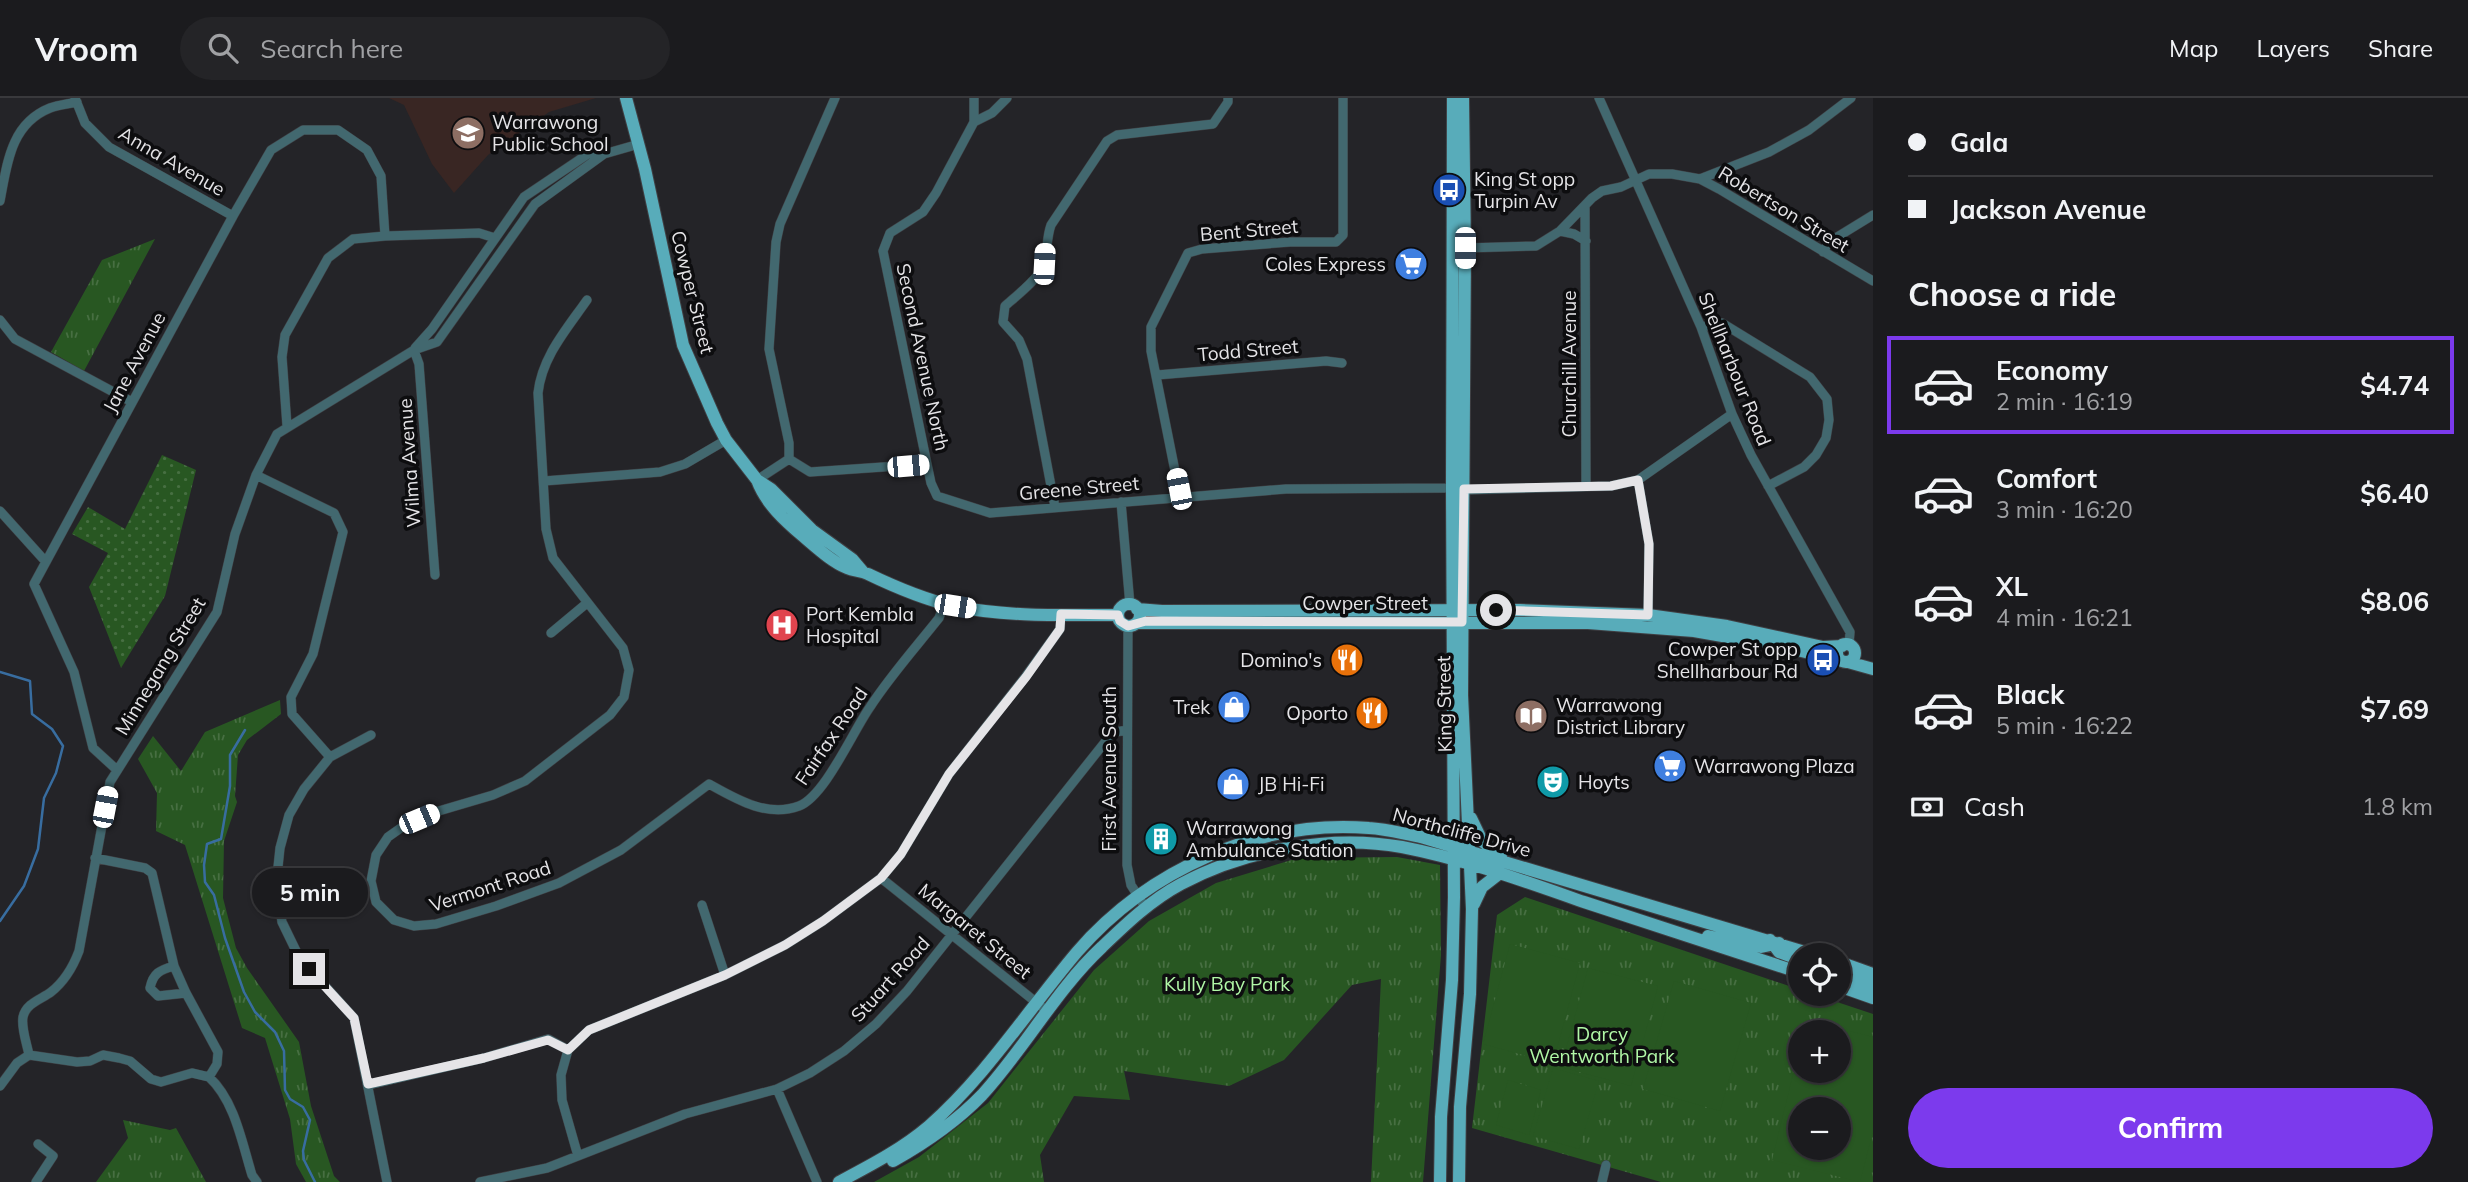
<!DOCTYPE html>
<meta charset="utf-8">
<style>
:root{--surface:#1b1b1e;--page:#242427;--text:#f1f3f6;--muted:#a0a1a4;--line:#39393c;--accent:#7c3aed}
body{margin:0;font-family:Mulish,sans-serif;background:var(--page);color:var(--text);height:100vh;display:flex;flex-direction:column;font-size:26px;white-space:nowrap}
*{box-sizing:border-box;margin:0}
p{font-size:23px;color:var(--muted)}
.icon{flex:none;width:38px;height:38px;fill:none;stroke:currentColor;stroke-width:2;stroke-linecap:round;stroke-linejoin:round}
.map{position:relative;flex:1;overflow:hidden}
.details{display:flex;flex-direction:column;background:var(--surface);width:595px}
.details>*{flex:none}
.top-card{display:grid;align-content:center;height:154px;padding:0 35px;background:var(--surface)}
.fabs{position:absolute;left:1788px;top:845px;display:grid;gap:14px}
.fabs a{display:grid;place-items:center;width:63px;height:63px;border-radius:50%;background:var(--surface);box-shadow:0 2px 5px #0004,0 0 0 2px var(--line);font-size:35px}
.end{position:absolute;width:32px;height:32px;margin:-16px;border:9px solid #e5e4e7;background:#111;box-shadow:0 0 0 4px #111}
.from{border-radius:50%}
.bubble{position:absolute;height:49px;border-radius:24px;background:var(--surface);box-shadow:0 2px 5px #0004,0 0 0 2px var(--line);font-size:23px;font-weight:700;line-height:49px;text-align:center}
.car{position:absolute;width:21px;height:42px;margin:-21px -10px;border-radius:9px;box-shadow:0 0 5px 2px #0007;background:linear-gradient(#fff 24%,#345 0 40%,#fff 0 76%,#345 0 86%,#fff 0)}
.top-card b{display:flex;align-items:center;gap:24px;height:66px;font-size:26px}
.top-card b+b{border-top:2px solid var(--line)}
.top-card i{width:18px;height:18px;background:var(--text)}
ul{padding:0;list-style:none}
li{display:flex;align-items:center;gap:21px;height:98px;margin:0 14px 10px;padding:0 21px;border:4px solid transparent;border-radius:0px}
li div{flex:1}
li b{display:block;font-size:26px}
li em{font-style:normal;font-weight:700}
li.selected{border-color:var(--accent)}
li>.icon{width:63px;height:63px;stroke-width:1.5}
h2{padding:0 35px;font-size:32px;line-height:84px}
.pay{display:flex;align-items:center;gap:18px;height:77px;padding:0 35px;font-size:26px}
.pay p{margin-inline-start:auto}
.action{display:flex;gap:14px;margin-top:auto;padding:14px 35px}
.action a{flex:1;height:80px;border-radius:42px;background:var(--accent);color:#fff;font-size:28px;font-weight:700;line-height:80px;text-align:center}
header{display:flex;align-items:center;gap:42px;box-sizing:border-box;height:98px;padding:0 35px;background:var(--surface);border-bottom:2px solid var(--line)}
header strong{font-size:33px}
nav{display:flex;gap:38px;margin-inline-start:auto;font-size:24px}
.search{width:490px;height:63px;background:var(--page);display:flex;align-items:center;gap:18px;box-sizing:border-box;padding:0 24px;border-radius:38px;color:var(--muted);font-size:26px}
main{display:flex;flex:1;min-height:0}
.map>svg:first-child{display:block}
.education{fill:#392623}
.grass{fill:url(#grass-dots)}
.park{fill:url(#park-tufts);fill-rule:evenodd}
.pitch{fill:#285722;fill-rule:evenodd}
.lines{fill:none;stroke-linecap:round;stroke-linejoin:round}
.stream{stroke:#386da0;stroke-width:2.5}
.minor-casing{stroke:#3f3f43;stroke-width:10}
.major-casing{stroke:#3f3f43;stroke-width:14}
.minor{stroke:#42686f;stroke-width:9}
.major{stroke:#58acba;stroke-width:12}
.route{stroke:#e5e4e7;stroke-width:9}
.labels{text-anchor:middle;stroke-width:7;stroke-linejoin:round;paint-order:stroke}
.poi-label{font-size:19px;fill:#e5e4e7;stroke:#0d0d0f;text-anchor:start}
.street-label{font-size:19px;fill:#e5e4e7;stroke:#0d0d0f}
.park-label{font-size:19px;fill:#b1f8a7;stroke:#0d0d0f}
</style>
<header>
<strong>Vroom</strong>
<div class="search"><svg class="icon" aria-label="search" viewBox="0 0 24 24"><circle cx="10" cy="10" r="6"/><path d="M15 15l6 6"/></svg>Search here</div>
<nav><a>Map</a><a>Layers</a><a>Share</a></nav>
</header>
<main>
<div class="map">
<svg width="1873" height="1084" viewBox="0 0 1873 1084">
<defs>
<pattern id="grass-dots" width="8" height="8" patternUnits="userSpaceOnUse" patternTransform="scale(1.75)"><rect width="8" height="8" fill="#285722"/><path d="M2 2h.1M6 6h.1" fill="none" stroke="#476f42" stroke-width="1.8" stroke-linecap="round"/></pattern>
<pattern id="park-tufts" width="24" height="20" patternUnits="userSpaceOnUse" patternTransform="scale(1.75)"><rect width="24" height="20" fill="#285722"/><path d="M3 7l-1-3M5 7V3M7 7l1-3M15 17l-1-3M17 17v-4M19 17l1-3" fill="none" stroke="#476f42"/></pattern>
</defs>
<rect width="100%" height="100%" fill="#242428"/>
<!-- education -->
<path class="education" d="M389,0H596L549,14L488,57L454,95L432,66L404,7Z"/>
<!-- grass -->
<path class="grass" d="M162,357L196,372L165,498L121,570L89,489L108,455L72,436L88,409L125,431Z"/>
<!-- park -->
<path class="park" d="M155,141L84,273L51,254L102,162Z
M280,602L281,616L247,642L238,657L235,698L237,704L224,743L223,800L236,850L247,870L299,944L311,1008L334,1078L340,1084H306L296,1066L290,1021L265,940L242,930L185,747L156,733L157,695L138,661L153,638L181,673L205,634Z
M1397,759L1440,767L1441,857L1423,1084H1371L1381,881L1352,887L1284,962L1229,988L1124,973L1130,1002L1074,998L1040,1057L1044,1084H874L919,1059L988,1005L1094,872L1149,823L1216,785L1298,760Z
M1525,799L1801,892V896H1813L1873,916V1084H1661L1472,1030L1497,817ZM1801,934H1839V973H1801ZM1801,1012H1839V1050H1801Z
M123,1022L170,1032L176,1030L206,1084H96L128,1040Z"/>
<!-- pitch -->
<path class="pitch" d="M1510,846L1580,865L1553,965L1483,946Z
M1588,870L1658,888L1631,988L1561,969Z
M1674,883L1751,905L1720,1013L1643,991Z
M1806,922L1873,939V1033L1860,1084L1772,1062L1801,944V973H1839V934H1803ZM1801,1012H1839V1050H1801Z
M1553,970L1599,983L1579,1051L1533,1038Z
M1508,982L1541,992L1529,1037L1496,1027Z"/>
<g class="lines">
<!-- stream -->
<path class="stream" d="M0,574L30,583L32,616L52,631L63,648L56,675L44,700L38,751L24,788L0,823
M245,632L230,657V688L221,741L207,746L204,767L205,784L214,797L225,840L244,894L255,914L275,934L284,953L285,992L290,1001L303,1009L310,1022L303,1053L304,1062L315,1084"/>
<defs>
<path id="minor" d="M75,0L85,25L109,49L233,118
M974,0V24
M1599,0L1701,229L1732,316L1751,357L1850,534L1849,547
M1700,81L1769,54L1809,32L1851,0
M0,103C7,67 10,26 50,10C58,7 68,6 77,4
M1585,109L1586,388
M1560,133L1574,136L1586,143
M1461,154L1465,150L1536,148L1560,133L1592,100L1602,93L1621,89L1649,76H1672L1700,81L1719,91L1873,183
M1823,154L1829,144L1873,117
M587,202C566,232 542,259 538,295L546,431L553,460L623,550L629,572L624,599L610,617L525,683L493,697L432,715L405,727L388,739L376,757L371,783L376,804L394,822L414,828L436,826L496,808L559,785L621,752L709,686C736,701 767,720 799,708C825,698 853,633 870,609C890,578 916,549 939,520L944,506
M0,222L15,241L132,304
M1701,229L1722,225L1810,279L1827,301L1829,322L1826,340L1816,357L1804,369L1768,388
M415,250L432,231L524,99L588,56H604L639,46
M414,252L419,266L435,477
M1157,277L1326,263L1342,265
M287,328L282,259L285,237L328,160L353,141L385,138L479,135L495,140
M789,361L810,374L927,366L931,385L937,398L990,415L1286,391L1449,390L1455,388
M789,361V345L769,251L776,144L780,126L835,0
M927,366L883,153L890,135L923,114L936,95L974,24L992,15L1007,0
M256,377L334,415L343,434L313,556L291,599L292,616L330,659
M757,382L789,361
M1638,382L1649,446L1648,517
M544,383L660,374L685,366L726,342
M1464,392L1611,388L1638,382L1732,316
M1180,398L1151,253V229L1188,155L1202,151L1290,144H1336L1343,137V0
M1121,404L1130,507
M1055,409L1027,261L1019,242L1003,224L1005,208C1015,199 1041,179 1044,166C1048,153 1046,141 1051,127L1107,43L1117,37L1213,26L1228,4V0
M0,413L46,464
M1128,528L1127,767L1131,787L1145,809
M551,535L587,505
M371,637L330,659L304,691L289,717L280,750L276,788L282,824L299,859L354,920L387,1084
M117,672L93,650L74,574L34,486L233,118L271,52L303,32H338L367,52L381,78L385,138
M95,760L145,770L152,775L174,868L186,895L218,954L217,966L209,979
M881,780L1047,913
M702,807L725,877
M174,868C160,872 153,875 150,890L158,898L186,895
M29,957C27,946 21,930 23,919C26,905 42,901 51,894C65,883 73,869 79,853L110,684L217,514L235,436L256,377L277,336L414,252L437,244L535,106L604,56
M209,979C235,1003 242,1045 252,1077L257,1084
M368,987L484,960L548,941L568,952
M0,988L17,965L29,957L77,964L90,963L103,957L119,960L130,963L151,981L161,984L192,975L209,979
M777,991L817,1084
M578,1058L562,1002L561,977L568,952L589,932L725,877L785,847L823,823L881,780L901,756L949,676L1026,578L1060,531L1061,516
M36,1084L53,1058L38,1046
M480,1084L547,1070L685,1016L777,991L810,975L844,953L876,926L907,893L1109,639L1116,634L1127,632
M1602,1084L1606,1067"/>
<path id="major" d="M626,0L645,71L683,247L717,325L726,342L757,382L771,391L812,432L852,461L863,474
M757,382C766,406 785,423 804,439C817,450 832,464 847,470C854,473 861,473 868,476C895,489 923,501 953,508C1007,519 1063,517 1118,517
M1118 517a11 11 0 1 1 22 0a11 11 0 1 1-22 0Z
M1137,511L1162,513L1520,512L1648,517L1727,528L1823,549L1842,548
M1137,525H1588L1694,533L1785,549L1842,563
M1837 555a9 9 0 1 1 18 0a9 9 0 1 1-18 0Z
M1848,564L1873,571
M1471,720L1482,743L1501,759
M1474,806L1482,789L1500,775
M1708,838L1761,849L1779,845
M1770,842L1779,854L1801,862
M1839,864L1873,876
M1839,876L1873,888
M1839,888L1873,900
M893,1063C925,1045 956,1024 982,997C1025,950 1056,892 1102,849C1126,826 1151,802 1181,786C1244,752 1331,736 1402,749C1464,761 1524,783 1584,804C1656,828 1729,851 1801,875
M839,1084C871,1067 902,1051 929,1028C986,978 1028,912 1077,854C1148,772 1260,721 1369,730C1387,731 1404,736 1421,739L1818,858
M1440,1084L1441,1019L1452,882L1454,799L1452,390L1453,0
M1459,1084L1460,1009L1470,896L1472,811L1462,597L1465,150L1463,0"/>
</defs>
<!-- minor casing -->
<use href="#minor" class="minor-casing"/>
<!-- major casing -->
<use href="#major" class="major-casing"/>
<!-- minor -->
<use href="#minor" class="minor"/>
<!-- major -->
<use href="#major" class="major"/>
</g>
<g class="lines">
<!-- route -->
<path class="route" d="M309,871L354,920L368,986L484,960L548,942L568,952L589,932L725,877L785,847L823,823L881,780L901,756L949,676L1026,579L1060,531L1061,516L1118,517L1120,523L1128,528L1146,523L1462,524L1464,391L1611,388L1638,382L1649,446L1648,517L1496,512"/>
</g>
<!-- icons -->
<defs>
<symbol id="school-disc" viewBox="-11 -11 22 22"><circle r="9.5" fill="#8d6e63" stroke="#0d0d0f"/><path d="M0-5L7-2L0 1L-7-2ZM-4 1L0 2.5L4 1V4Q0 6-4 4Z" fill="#fff"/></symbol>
<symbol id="bus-disc" viewBox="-11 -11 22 22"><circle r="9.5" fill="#1a4fb4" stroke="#0d0d0f"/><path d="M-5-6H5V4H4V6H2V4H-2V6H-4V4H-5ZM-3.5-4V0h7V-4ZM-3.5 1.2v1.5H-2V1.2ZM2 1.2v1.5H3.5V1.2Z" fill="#fff"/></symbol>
<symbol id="supermarket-disc" viewBox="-11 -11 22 22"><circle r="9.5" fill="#3f7fe0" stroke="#0d0d0f"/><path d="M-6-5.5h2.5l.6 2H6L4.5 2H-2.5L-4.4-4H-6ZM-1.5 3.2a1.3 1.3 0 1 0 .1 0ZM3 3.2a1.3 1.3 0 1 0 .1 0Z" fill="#fff"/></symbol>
<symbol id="hospital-disc" viewBox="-11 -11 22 22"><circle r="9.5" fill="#e0444e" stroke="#0d0d0f"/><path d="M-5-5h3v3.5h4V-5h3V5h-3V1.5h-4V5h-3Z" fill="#fff"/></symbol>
<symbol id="restaurant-disc" viewBox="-11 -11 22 22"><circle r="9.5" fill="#e8710a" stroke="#0d0d0f"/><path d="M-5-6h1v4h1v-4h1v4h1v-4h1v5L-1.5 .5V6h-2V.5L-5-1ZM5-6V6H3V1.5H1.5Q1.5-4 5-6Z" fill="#fff"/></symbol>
<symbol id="shop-disc" viewBox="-11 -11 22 22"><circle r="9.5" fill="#3f7fe0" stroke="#0d0d0f"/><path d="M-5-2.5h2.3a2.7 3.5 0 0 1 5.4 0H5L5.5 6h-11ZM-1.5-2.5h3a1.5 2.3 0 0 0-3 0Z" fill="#fff"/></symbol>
<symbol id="library-disc" viewBox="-11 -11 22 22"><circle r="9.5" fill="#8d6e63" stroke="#0d0d0f"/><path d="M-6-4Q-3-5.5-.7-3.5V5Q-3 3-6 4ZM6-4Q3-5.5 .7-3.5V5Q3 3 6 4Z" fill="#fff"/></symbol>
<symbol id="theatre-disc" viewBox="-11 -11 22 22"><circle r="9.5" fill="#0f9aa8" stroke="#0d0d0f"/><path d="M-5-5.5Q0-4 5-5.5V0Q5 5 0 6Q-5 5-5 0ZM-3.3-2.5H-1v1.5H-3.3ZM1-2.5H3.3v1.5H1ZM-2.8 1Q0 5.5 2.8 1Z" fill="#fff"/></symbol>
<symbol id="building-disc" viewBox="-11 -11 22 22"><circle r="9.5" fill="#0f9aa8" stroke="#0d0d0f"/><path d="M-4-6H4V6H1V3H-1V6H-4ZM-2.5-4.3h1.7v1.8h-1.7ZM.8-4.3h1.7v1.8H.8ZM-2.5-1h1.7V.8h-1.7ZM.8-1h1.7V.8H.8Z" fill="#fff"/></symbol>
</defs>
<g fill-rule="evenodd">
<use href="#school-disc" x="449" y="16" width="38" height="38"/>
<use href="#bus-disc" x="1430" y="73" width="38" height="38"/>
<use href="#supermarket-disc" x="1392" y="147" width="38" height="38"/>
<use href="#hospital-disc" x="763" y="508" width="38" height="38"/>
<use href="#restaurant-disc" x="1328" y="543" width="38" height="38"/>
<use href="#bus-disc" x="1804" y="543" width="38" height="38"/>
<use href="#shop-disc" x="1215" y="590" width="38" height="38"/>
<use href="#restaurant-disc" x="1353" y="596" width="38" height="38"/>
<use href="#library-disc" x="1512" y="599" width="38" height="38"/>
<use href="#supermarket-disc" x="1651" y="649" width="38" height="38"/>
<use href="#theatre-disc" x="1534" y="665" width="38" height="38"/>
<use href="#shop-disc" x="1214" y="667" width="38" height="38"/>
<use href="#building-disc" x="1142" y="722" width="38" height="38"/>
</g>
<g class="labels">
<!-- poi labels -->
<g class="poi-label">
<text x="492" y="31">Warrawong<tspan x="492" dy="22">Public School</tspan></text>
<text x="1474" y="88">King St opp<tspan x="1474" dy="22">Turpin Av</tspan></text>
<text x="1386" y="173" text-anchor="end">Coles Express</text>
<text x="806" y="523">Port Kembla<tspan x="806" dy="22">Hospital</tspan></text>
<text x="1798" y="558" text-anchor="end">Cowper St opp<tspan x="1798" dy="22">Shellharbour Rd</tspan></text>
<text x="1322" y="569" text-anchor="end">Domino's</text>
<text x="1556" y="614">Warrawong<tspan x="1556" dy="22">District Library</tspan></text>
<text x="1210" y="616" text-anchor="end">Trek</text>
<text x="1348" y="622" text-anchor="end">Oporto</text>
<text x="1694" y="675">Warrawong Plaza</text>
<text x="1578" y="691">Hoyts</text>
<text x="1258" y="693">JB Hi-Fi</text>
<text x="1186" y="737">Warrawong<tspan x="1186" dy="22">Ambulance Station</tspan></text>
</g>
<!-- street labels -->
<g class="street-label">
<text transform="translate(172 63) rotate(30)" y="7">Anna Avenue</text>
<text transform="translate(1784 111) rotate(31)" y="7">Robertson Street</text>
<text transform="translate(1249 132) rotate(-5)" y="7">Bent Street</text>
<text transform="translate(693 194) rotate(76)" y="7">Cowper Street</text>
<text transform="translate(1248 252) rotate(-5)" y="7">Todd Street</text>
<text transform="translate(923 259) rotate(78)" y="7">Second Avenue North</text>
<text transform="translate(134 264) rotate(-62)" y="7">Jane Avenue</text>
<text transform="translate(1569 266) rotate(-90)" y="7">Churchill Avenue</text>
<text transform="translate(1735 271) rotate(68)" y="7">Shellharbour Road</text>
<text transform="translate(409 365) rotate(-94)" y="7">Wilma Avenue</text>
<text transform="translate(1079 390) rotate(-5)" y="7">Greene Street</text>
<text x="1365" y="512">Cowper Street</text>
<text transform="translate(160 568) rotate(-59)" y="7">Minnegang Street</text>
<text transform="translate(1444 606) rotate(-91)" y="7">King Street</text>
<text transform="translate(831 638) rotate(-56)" y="7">Fairfax Road</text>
<text transform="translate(1109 671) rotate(-90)" y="7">First Avenue South</text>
<text transform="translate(1462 734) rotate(15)" y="7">Northcliffe Drive</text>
<text transform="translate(490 788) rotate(-18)" y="7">Vermont Road</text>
<text transform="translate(975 833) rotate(39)" y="7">Margaret Street</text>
<text transform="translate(890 881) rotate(-48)" y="7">Stuart Road</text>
</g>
<!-- park labels -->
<g class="park-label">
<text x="1227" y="893">Kully Bay Park</text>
<text x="1602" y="943">Darcy<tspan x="1602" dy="22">Wentworth Park</tspan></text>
</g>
</g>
</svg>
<div class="fabs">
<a><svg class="icon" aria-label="locate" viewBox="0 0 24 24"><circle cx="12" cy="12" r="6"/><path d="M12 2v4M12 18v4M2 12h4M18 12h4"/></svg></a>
<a>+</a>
<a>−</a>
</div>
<i class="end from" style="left:1496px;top:512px"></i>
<i class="end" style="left:309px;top:871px"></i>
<div class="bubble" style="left:252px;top:770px;width:116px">5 min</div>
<i class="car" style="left:1465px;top:150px;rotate:180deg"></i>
<i class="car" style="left:1044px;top:166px;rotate:3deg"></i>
<i class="car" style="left:908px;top:368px;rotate:85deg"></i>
<i class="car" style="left:1179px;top:391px;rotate:349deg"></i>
<i class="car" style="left:955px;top:508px;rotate:99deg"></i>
<i class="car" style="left:105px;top:709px;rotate:11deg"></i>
<i class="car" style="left:419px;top:721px;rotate:67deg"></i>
</div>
<section class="details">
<div class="top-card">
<b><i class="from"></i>Gala</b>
<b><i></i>Jackson Avenue</b>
</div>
<h2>Choose a ride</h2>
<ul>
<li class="selected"><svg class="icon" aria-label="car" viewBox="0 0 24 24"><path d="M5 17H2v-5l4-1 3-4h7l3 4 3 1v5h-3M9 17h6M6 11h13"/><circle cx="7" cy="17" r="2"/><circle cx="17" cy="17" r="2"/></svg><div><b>Economy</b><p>2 min · 16:19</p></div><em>$4.74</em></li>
<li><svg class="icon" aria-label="car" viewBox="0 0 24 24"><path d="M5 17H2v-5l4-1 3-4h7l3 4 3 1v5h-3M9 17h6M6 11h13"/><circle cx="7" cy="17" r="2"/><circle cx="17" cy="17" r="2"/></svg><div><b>Comfort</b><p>3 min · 16:20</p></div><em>$6.40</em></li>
<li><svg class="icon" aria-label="car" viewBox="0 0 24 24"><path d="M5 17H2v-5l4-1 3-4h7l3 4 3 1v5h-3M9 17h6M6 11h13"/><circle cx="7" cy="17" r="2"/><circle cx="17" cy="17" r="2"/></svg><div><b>XL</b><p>4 min · 16:21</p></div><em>$8.06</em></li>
<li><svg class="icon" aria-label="car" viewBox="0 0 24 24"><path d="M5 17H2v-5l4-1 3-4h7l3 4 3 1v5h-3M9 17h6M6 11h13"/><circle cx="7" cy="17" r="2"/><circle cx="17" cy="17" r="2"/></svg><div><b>Black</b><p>5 min · 16:22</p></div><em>$7.69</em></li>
</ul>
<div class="pay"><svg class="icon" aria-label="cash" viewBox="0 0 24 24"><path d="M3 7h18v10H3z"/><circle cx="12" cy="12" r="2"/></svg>Cash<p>1.8 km</p></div>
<div class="action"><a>Confirm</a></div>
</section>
</main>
